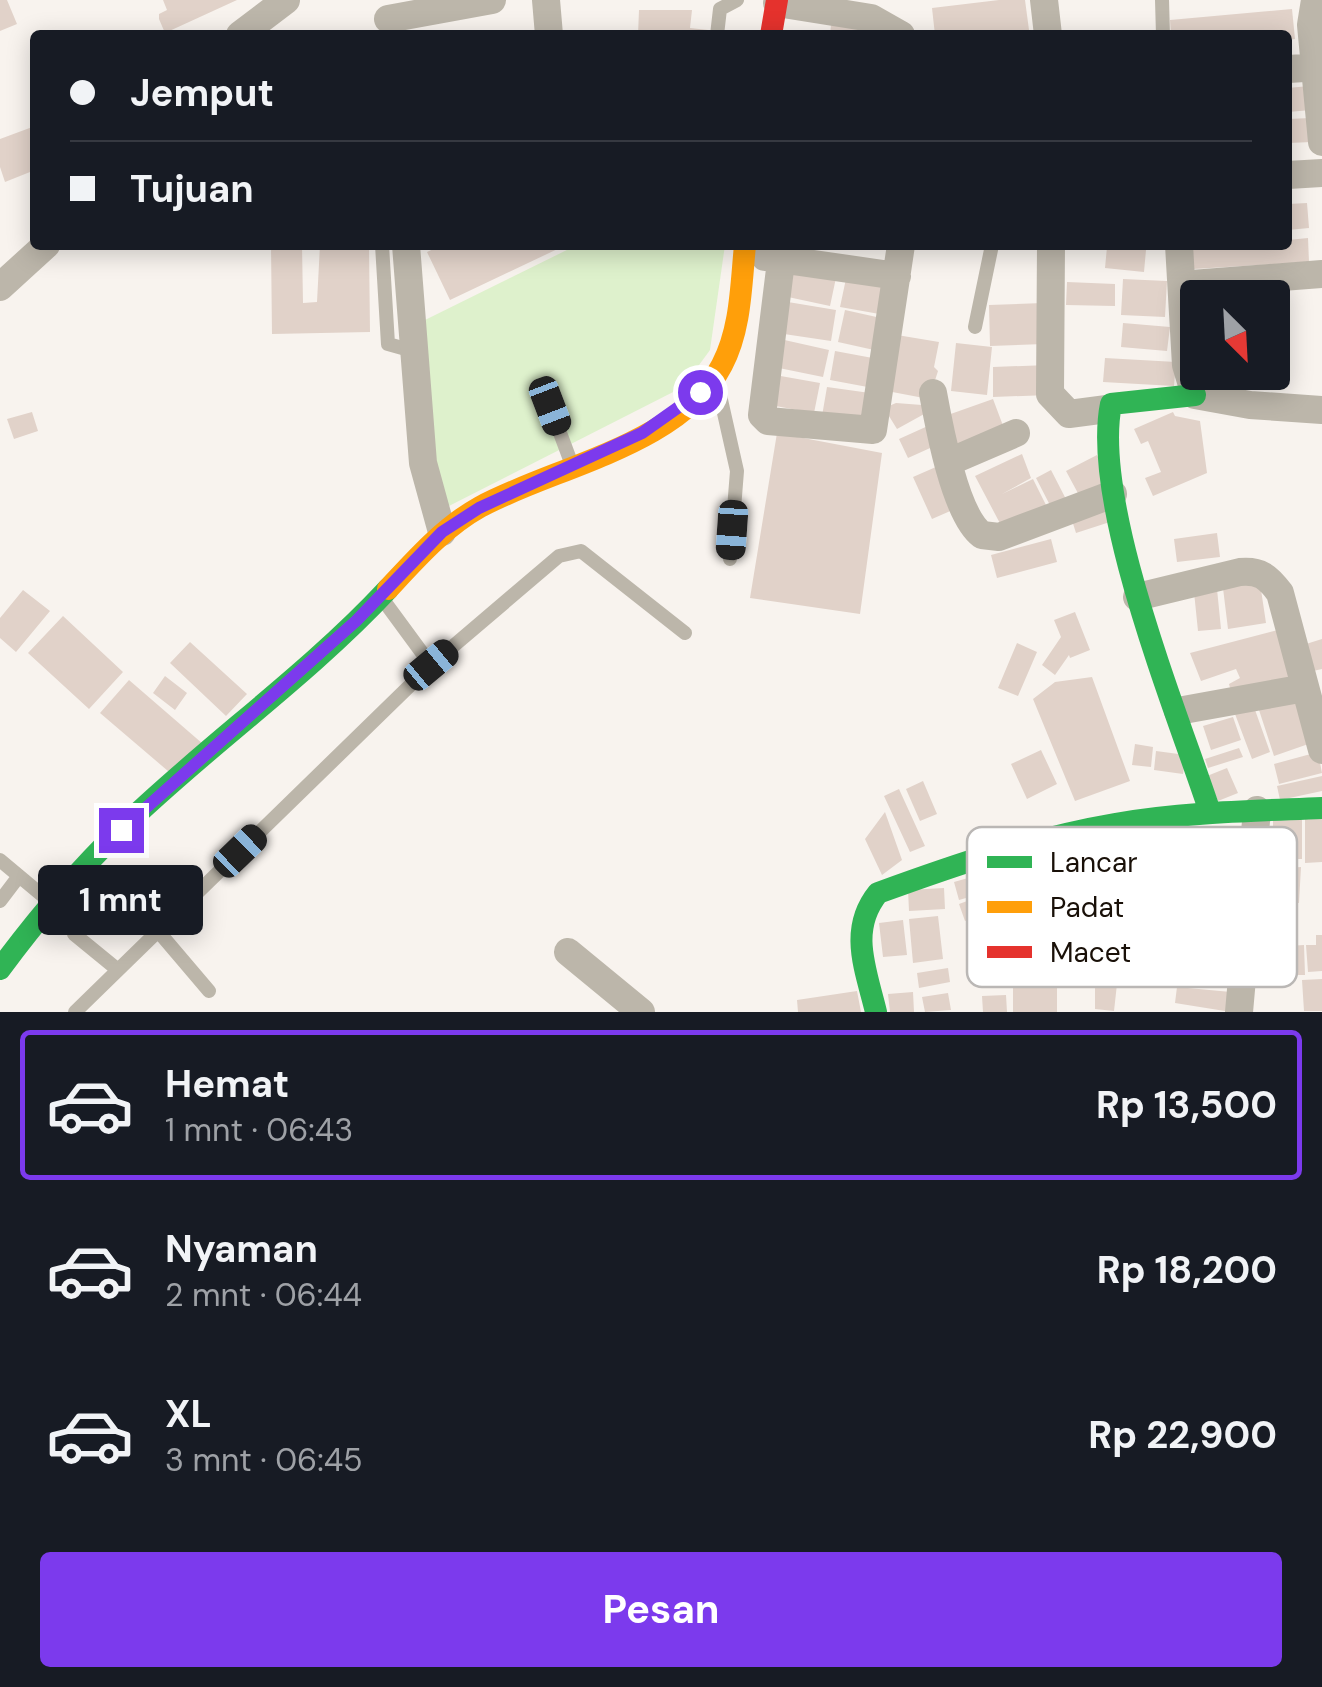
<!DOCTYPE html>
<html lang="id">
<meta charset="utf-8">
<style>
:root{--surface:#171b24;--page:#242831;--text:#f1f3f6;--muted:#9ea1a6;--line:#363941;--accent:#7c3aed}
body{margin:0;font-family:"DM Sans",sans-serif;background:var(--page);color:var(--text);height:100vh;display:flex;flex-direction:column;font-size:38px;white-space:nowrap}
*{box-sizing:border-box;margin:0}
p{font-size:32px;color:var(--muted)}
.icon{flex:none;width:55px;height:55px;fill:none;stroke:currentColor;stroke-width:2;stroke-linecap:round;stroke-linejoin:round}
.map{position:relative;height:1012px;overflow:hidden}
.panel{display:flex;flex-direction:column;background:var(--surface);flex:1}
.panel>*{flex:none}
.top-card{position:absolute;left:30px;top:30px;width:1262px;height:220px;border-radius:10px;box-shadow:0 5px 25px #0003;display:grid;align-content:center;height:220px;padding:0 40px;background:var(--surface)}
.needle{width:65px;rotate:156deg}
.buttons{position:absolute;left:1180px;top:280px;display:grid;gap:20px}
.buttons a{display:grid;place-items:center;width:110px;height:110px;border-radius:10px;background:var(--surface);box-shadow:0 5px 25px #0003;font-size:50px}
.end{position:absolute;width:45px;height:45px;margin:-22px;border:12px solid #7c3aed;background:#fff;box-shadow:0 0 0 5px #fff}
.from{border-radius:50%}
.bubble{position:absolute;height:70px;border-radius:10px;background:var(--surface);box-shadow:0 5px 25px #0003;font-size:32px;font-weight:700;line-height:70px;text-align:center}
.car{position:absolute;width:30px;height:60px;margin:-30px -15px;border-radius:12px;box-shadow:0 0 8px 2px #0007;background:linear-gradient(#222 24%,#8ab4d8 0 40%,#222 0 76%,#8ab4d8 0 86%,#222 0)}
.top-card b{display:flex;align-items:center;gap:35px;height:95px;font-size:38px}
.top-card b+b{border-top:2px solid var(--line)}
.top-card i{width:25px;height:25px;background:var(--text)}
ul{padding:18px 0 0;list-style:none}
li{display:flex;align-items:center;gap:30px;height:150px;margin:0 20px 15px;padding:0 20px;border:5px solid transparent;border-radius:10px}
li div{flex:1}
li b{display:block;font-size:38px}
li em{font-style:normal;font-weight:700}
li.selected{border-color:var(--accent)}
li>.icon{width:90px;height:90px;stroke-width:1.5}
.cta{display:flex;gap:20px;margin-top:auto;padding:20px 40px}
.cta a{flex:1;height:115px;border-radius:10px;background:var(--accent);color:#fff;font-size:40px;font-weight:700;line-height:115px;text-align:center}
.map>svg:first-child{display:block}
.green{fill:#def1cc}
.building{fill:#e1d2c9}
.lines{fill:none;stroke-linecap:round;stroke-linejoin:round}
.lane{stroke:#bcb6aa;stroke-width:14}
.street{stroke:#bcb6aa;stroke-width:28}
.fast{stroke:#30b455;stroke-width:22}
.slow{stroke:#ff9f0a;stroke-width:22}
.jam{stroke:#e5322d;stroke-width:22}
.route{stroke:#7c3aed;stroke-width:12}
.key{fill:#fff;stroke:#bab7b5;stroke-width:2.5}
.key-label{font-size:28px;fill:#191008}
</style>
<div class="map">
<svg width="1322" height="1012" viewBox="0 0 1322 1012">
<rect width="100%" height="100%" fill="#f8f3ee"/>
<!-- green -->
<path class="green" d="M577,245H725L710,350L683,387L445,508L436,483L425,320Z"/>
<!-- building -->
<path class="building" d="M0,0H7L17,24L0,31Z
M163,0H237L165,33L159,19V14L167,10Z
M999,0H1025L1029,30L935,35L932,8Z
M1292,9L1295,39L1288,40V35H1171L1170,20Z
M639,10H692L690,28L708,30V35H638Z
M831,25L885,33V35H830Z
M1309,86L1311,110L1288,112V88Z
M1310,118L1312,142L1288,143V119Z
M35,126V170L5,182L0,167V139Z
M1307,203L1309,228L1288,230V204Z
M1308,238L1309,262L1193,269L1192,245H1288V240Z
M271,245H302L303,303L317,302L320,245H369L370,332L272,334Z
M442,245H566L450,300L427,252Z
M1107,247L1146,250L1144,272L1105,268Z
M794,265L837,273L830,306L788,297Z
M847,274L891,282L885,315L840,307Z
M1123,279L1167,281L1165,317L1121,315Z
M1067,282L1115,284V306L1066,305Z
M788,302L836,310L831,341L784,334Z
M1043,303L1044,344L990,346L989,305Z
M845,310L881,318L874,350L838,342Z
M1123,323L1170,327L1167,351L1121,347Z
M897,335L939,342L934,367L938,371L929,399L887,391Z
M780,339L829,350L823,377L774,367Z
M956,343L992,347L987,395L951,391Z
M835,351L878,359L873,388L830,380Z
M1105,358L1176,362L1174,386L1103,382Z
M1048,365L1049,395L993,397V367Z
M775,375L820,383L814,413L770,405Z
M827,387L870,393L865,422L822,416Z
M993,399L1005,431L956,448L945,416Z
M896,403L922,405L926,413L897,429L884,408Z
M32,412L38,431L14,439L7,419Z
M1173,412L1175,416L1200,421L1207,473L1153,496L1145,478L1161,472L1148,441L1141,444L1134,429Z
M930,425L939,444L908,458L899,439Z
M777,433L882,453L860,614L750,598Z
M1022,454L1031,478L1002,494L1033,479L1048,509L1004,531L975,476Z
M1097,455L1110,482L1080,497L1066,471Z
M945,463L964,505L932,519L913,477Z
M1051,470L1069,505L1054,513L1036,478Z
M1107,502L1113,521L1076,533L1070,514Z
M1217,533L1220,557L1177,562L1174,539Z
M1051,539L1057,562L997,578L991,555Z
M1260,583L1266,623L1228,629L1223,588Z
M1217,589L1221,629L1198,631L1194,592Z
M23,590L50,611L16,652L0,638V618Z
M1075,612L1090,650L1070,658L1069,655L1055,675L1042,665L1061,637L1054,620Z
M63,616L123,672L89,709L28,653Z
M1278,630L1297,682L1233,700L1229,684L1240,678L1236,669L1201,681L1190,653Z
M1322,639V669L1313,671L1306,644Z
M190,642L247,694L226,716L170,663Z
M1017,643L1037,652L1018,696L998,688Z
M165,676L187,693L175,710L153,693Z
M1092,677L1130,781L1075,801L1033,699L1055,682Z
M129,680L203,744L175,777L100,713Z
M1302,696L1317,741L1274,756L1259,710Z
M1254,707L1270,752L1252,759L1235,714Z
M1233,717L1241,740L1211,750L1203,726Z
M1135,744L1153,747L1151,767L1132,765Z
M1239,748L1243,757L1208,768L1205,759Z
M1041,750L1057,784L1027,799L1011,764Z
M1156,751L1186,755L1183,774L1154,770Z
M1318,752L1322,773L1279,784L1274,764Z
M1227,768L1238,793L1218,801L1207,776Z
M1322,776V791L1280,800L1277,786Z
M923,781L937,814L920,821L906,789Z
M899,789L925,846L910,852L884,796Z
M885,812L902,860L882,875L865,839Z
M1322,814V862L1305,863V815Z
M1273,816H1302V859H1273Z
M1301,867L1299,903L1271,901V877L1283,875L1286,868Z
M975,876L980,894L959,900L954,882Z
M944,888L945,909L909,911L908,890Z
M989,893L995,910L965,921L959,904Z
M938,916L943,959L913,963L909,919Z
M903,920L907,955L883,957L879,923Z
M1316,935H1322V971L1308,972L1306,945H1316Z
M1304,945L1305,975H1289L1287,946Z
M948,968L950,982L919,988L917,973Z
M1013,971H1057V1012H1013Z
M1322,979V1011H1304L1302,980Z
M1095,983L1117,984L1114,1011L1095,1009Z
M1177,987L1231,992V1012L1175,1003Z
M857,991L861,1012H798L797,1000Z
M913,992L914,1012H890L888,994Z
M948,993L951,1010L925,1012L922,997Z
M1006,995L1007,1012H983L982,996Z"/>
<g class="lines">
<!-- lane -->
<path class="lane" d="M1162,0L1163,35
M717,35L720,9L737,0
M382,245L388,344L413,351
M975,327L992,245
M717,382L737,471L730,559
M550,406L572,465
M384,601L431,665L559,556L581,551L685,633
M0,860L49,901
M0,901L19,876
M158,931L209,991
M74,934L118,970
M75,1012L431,665"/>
<!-- street -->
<path class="street" d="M546,0L549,35
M1044,0L1048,35
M1315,0L1311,25L1322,142
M777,3L871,18L901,35
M388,19L492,0
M240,35L286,0
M1288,69L1322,67
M1288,175L1322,173
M406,245L423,463L442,532
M783,245L762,415L768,421L873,430L901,245
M1051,245L1050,394L1069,414L1107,409
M1179,245L1186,365L1195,395L1250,405L1322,410
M765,257L897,276
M1192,284L1322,274
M0,287L46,245
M933,393C939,426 955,515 982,535L999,537L1113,494
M949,462L1016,433
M1137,597L1240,572C1260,570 1268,577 1280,593L1322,750
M1178,711L1305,688
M568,952L641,1012
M1239,1012L1257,810"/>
<!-- fast -->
<path class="fast" d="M1195,395L1111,404C1091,503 1177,712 1210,812
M0,969C37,919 76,873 120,830C206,746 306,677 388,589
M876,1012C866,970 848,930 878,893C955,865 1033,838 1115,824C1183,812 1253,811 1322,808"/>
<!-- slow -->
<path class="slow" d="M388,589C416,559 444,527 480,507C553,467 681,445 722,365C741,329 741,285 745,245"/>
<!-- jam -->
<path class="jam" d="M771,35L777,0"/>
</g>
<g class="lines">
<!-- route -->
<path class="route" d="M121,830L356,621L442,532L479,508L642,433L700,392"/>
</g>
<!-- legend -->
<rect x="967" y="827" width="330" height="160" rx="15" class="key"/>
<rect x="987" y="856" width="45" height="12" fill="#30b455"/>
<rect x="987" y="901" width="45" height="12" fill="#ff9f0a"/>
<rect x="987" y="946" width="45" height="12" fill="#e5322d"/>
<g class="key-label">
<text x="1050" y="872">Lancar</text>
<text x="1050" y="917">Padat</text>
<text x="1050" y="962">Macet</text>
</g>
</svg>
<div class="buttons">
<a><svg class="needle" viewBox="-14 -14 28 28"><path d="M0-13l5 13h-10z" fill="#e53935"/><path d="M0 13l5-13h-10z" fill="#9ea1a6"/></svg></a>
</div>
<i class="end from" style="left:700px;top:392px"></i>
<i class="end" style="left:121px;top:830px"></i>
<div class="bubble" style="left:38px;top:865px;width:165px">1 mnt</div>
<i class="car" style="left:550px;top:406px;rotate:159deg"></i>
<i class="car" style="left:732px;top:530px;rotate:184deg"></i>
<i class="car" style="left:431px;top:665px;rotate:50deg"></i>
<i class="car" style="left:240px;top:851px;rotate:46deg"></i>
<div class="top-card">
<b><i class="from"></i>Jemput</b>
<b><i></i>Tujuan</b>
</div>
</div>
<section class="panel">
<ul>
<li class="selected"><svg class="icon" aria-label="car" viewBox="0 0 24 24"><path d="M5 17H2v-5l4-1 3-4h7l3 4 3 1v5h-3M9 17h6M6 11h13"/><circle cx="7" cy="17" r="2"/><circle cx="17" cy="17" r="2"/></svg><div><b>Hemat</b><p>1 mnt · 06:43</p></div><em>Rp 13,500</em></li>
<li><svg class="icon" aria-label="car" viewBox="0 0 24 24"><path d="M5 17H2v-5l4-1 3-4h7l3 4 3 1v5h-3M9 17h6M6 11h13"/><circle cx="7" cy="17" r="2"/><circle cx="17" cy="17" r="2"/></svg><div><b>Nyaman</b><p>2 mnt · 06:44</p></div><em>Rp 18,200</em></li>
<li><svg class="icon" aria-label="car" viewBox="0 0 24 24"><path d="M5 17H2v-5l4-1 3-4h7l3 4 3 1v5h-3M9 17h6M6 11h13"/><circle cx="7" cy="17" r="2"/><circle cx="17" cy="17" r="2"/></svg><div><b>XL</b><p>3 mnt · 06:45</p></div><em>Rp 22,900</em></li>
</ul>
<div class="cta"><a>Pesan</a></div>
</section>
